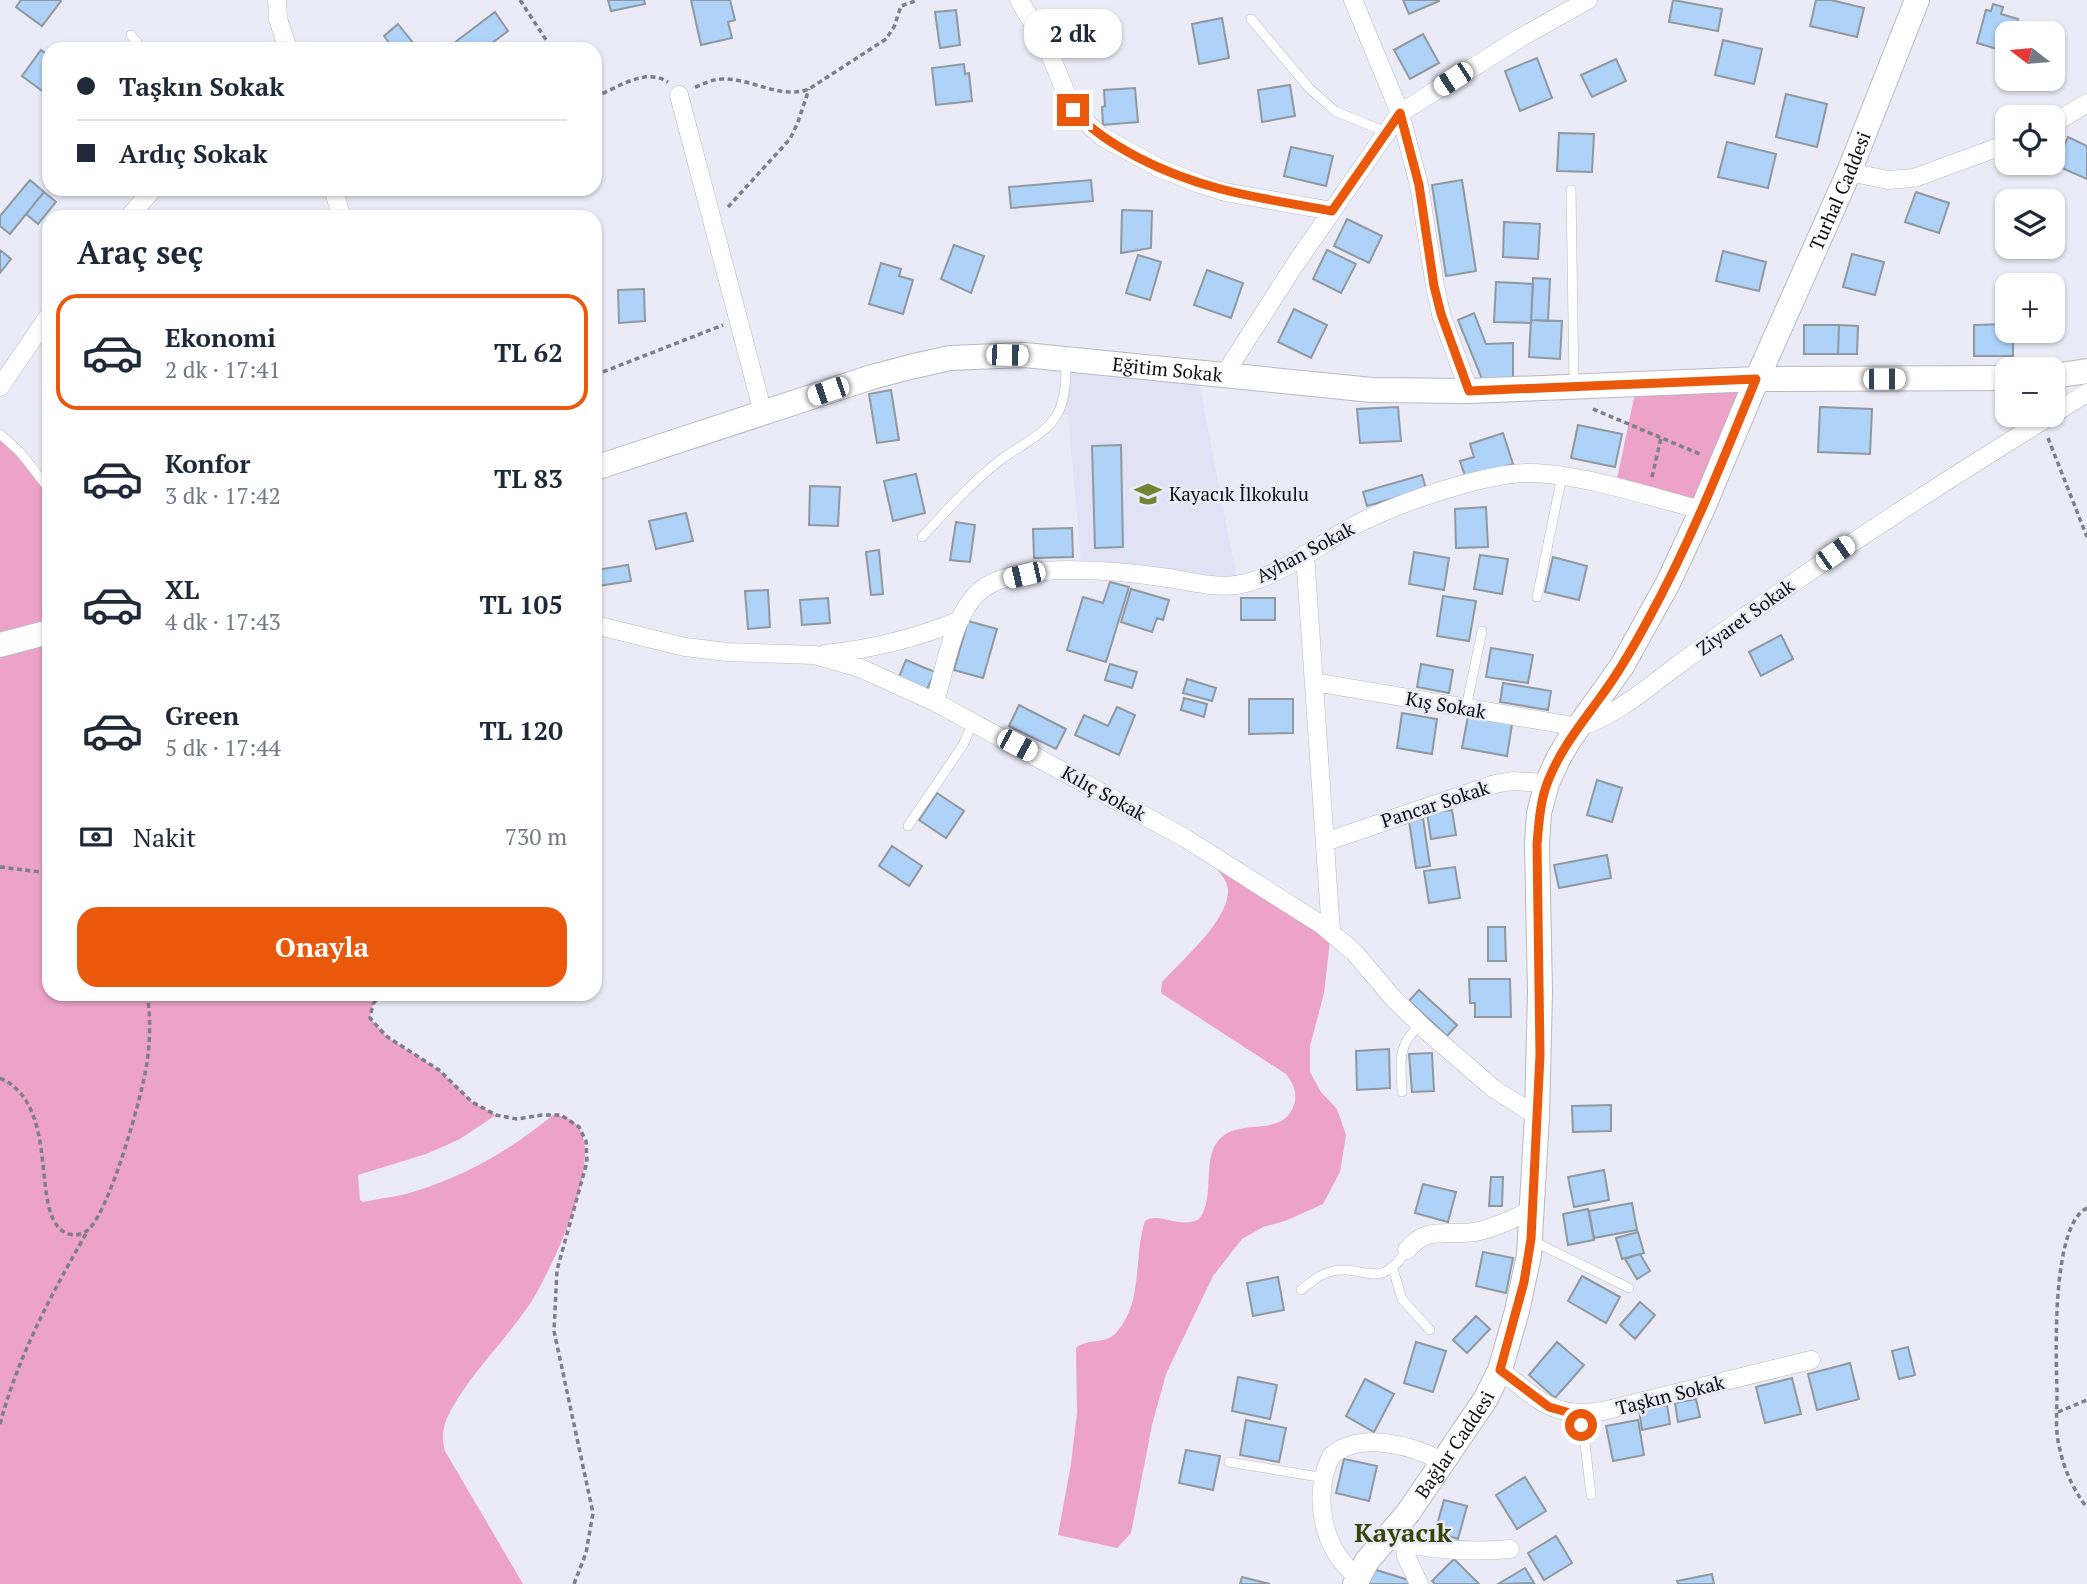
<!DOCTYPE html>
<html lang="tr">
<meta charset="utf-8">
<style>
:root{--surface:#fff;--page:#f6f6f7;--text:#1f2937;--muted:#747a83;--line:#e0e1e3;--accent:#ea580c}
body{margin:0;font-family:"PT Serif",serif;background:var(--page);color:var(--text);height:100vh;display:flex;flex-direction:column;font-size:26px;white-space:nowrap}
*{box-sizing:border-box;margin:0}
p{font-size:23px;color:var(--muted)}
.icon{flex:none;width:38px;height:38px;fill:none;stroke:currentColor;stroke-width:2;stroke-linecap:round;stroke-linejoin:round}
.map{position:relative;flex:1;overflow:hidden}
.sheet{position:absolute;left:42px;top:210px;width:560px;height:791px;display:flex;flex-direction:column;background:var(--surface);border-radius:21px;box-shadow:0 2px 5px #0004}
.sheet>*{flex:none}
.banner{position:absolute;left:42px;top:42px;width:560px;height:154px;border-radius:21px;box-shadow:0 2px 5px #0004;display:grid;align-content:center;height:154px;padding:0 35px;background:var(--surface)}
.needle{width:46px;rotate:286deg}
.buttons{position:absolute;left:1995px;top:21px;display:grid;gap:14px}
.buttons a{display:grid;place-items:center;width:70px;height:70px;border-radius:14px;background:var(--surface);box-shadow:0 2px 5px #0004;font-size:35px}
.end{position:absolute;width:32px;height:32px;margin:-16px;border:9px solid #ea580c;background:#fff;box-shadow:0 0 0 4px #fff}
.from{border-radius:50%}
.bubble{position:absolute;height:49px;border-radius:21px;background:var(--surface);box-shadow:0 2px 5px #0004;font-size:23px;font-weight:700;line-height:49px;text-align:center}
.car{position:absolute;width:21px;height:42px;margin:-21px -10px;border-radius:9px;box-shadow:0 0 5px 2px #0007;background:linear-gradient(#fff 24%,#345 0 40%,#fff 0 76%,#345 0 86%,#fff 0)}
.banner b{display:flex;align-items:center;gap:24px;height:66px;font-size:26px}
.banner b+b{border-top:2px solid var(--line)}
.banner i{width:18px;height:18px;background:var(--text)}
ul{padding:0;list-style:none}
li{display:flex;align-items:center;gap:21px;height:116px;margin:0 14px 10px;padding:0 21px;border:4px solid transparent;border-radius:21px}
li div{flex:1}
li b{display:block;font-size:26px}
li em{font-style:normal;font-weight:700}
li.selected{border-color:var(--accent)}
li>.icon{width:63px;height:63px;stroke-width:1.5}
h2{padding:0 35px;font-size:32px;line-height:84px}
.pay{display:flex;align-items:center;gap:18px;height:77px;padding:0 35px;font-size:26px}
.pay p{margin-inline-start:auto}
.cta{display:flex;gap:14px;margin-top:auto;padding:14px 35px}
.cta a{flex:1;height:80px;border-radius:21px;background:var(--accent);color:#fff;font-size:28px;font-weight:700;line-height:80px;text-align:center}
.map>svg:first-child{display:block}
.built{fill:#e1e2f5}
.green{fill:#eda2c7}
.building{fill:#aed2f8;stroke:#9098a0;stroke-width:2}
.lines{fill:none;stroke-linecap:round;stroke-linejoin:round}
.lane-casing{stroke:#b8b8c3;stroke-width:10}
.street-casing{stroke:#b8b8c3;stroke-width:19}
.secondary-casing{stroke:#b8b8c3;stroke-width:26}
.path{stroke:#7f7f87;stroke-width:3.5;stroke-dasharray:5 3.5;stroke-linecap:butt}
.lane{stroke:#fff;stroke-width:9}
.street{stroke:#fff;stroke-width:18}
.secondary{stroke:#fff;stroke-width:24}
.route{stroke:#ea580c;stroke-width:9}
.labels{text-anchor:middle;stroke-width:5;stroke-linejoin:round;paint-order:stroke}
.street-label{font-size:19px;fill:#0e0e12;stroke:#eaebf6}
.poi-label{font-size:19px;fill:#0e0e12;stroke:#eaebf6;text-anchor:start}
.district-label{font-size:26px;font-weight:bold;fill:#384409;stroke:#eaebf6}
</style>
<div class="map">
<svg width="2087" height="1584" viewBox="0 0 2087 1584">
<rect width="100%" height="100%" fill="#eaebf6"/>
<!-- built -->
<path class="built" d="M1066,359L1197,372L1238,585L1082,571L1068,416L1058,413Z"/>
<!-- green -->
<path class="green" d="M1757,379L1702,510L1615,488L1637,384Z
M0,434L49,489V994H381L373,1004L370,1018L386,1036L439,1070L472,1102L496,1115L458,1140L426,1154L358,1175L360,1200L363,1202C381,1198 399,1197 416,1191C467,1175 512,1149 553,1115C627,1118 552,1267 533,1299C509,1337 472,1371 451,1410C443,1424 441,1436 445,1451L523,1584H0Z
M1208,859L1331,932L1324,993L1310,1046V1072L1321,1092L1337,1109L1346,1135L1340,1172L1323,1204L1285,1221L1263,1227L1242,1239L1213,1276L1166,1374L1152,1425L1131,1533L1117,1548L1058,1535L1071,1464L1077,1413L1076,1348C1086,1338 1105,1345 1116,1333C1144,1301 1133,1259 1145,1221C1160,1211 1179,1230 1199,1219C1217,1197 1199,1155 1223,1136C1245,1119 1283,1137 1294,1105C1298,1093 1293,1083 1286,1074L1161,993L1162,982C1181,961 1229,920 1228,890C1228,879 1215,868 1208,859Z"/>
<!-- building -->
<path class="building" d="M21,0H60L61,1L42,26L16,7Z
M608,0H644L645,4L611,11Z
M691,0H730L735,20L728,22L732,38L701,45Z
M1403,0H1439V1L1409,14Z
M1673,0L1722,9L1718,31L1669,22Z
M1816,0H1831L1864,8L1857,37L1810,26Z
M1993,4L2003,7L2001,14L2018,19L2014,33H2007V52L1977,43L1986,10L1991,11Z
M956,10L960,45L940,48L935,12Z
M495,12L508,31L484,49H453L450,46Z
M1222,18L1229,58L1199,64L1192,24Z
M398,24L418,49H394L384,36Z
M1423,34L1439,63L1410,79L1394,50Z
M1723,40L1762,49L1754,84L1715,75Z
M41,50L49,56V96L22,76Z
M1537,58L1552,98L1520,111L1505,71Z
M1616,59L1626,81L1592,97L1581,75Z
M964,64L965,74L969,73L972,101L936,105L932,68Z
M1290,85L1295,116L1262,122L1258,90Z
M1135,88L1138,122L1103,125L1102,107L1105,106L1104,90Z
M1786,94L1827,104L1817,147L1776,137Z
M1559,133L1594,134L1592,172L1557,171Z
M2068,137L2087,146V179L2055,165Z
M1727,142L1776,154L1768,188L1718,177Z
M1291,147L1333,156L1326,186L1284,176Z
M30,180L44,192L10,234L0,226V216Z
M1091,180L1093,201L1011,208L1009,187Z
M1462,180L1476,271L1446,276L1432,185Z
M44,192L56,202L38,224L26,214Z
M1916,192L1949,203L1939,233L1905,222Z
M2053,202L2062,203L2061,237H2053Z
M1122,210L1152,211L1151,248L1121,253Z
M1347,219L1382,236L1369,263L1334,246Z
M1504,222L1540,224L1538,259L1503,257Z
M954,245L984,256L971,293L941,279Z
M0,250L11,259L0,273Z
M1327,250L1356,264L1341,293L1313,279Z
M1723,251L1766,262L1759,291L1716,281Z
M1852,254L1884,262L1875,295L1843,287Z
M1138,255L1161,262L1150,300L1126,293Z
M881,263L901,269L899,276L913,280L903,314L869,304Z
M1207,270L1243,283L1231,318L1194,305Z
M1533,278L1550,279L1548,321L1531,320Z
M1496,282L1533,284L1531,323L1494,322Z
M644,289L645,321L619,323L618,290Z
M1294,309L1327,325L1311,358L1278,342Z
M1474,313L1486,344L1513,343V378L1482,379L1458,320Z
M1531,320L1562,321L1560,359L1529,357Z
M2007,324V331H2013V356H1974V325Z
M1804,325H1839L1838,354H1804Z
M1839,325L1858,326L1857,354H1838Z
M891,390L899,440L877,443L869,394Z
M1398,407L1401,441L1360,443L1357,409Z
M1820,407L1872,409L1870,454L1818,452Z
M1578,425L1622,434L1615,467L1571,458Z
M1503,433L1513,464L1466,479L1460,461L1474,457L1470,444Z
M1121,445L1123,547L1095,548L1092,446Z
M916,474L925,513L893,521L884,481Z
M1422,475L1426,489L1367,506L1363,492Z
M810,486L840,487L838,526L809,525Z
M1486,507L1488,547L1456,548L1455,509Z
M686,513L693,541L656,549L649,521Z
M956,522L975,525L970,562L950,560Z
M1072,528L1073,557L1034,558L1033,529Z
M879,550L883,594L871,595L866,552Z
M1414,552L1449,558L1444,590L1409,584Z
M1480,555L1508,559L1502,594L1474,589Z
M1553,557L1587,566L1579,600L1545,592Z
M628,565L631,581L598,586L596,570Z
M1110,582L1129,587L1106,662L1067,650L1083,597L1103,603Z
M1131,589L1169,600L1163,620L1157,618L1152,632L1121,622Z
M768,590L770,627L748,629L745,591Z
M1443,596L1476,601L1469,641L1437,636Z
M828,598L830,623L802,625L800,600Z
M1241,598H1275V620H1241Z
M968,621L997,629L983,678L954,670Z
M1781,635L1793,659L1761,676L1749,652Z
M1491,648L1533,655L1528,683L1486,677Z
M906,660L935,672L927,689L899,677Z
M1110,664L1137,672L1132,688L1105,680Z
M1421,664L1453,670L1449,693L1417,687Z
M1187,679L1216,688L1212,701L1183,693Z
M1503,683L1551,691L1548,710L1500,702Z
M1184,698L1207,704L1204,717L1181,710Z
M1249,699H1293V733L1249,734Z
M1019,705L1066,729L1056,749L1009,726Z
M1117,707L1135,715L1119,755L1075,735L1084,715L1108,726Z
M1402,713L1437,719L1432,754L1397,748Z
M1468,716L1512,724L1507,756L1462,748Z
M1597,780L1622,788L1612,822L1587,815Z
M937,793L964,811L946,838L919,820Z
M1452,810L1456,835L1431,839L1427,813Z
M1423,818L1430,866L1416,868L1409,821Z
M892,846L922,866L909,886L879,866Z
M1607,855L1611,878L1559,888L1554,865Z
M1455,867L1460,898L1429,903L1424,871Z
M1488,927H1505L1506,961H1488Z
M1469,979H1510L1511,1017H1475V1003H1470Z
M1419,990L1457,1025L1447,1036L1409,1001Z
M1389,1049L1390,1088L1357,1090L1356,1051Z
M1432,1053L1434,1091L1412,1092L1409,1054Z
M1611,1105V1131L1573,1132L1572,1106Z
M1604,1170L1609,1200L1574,1207L1568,1177Z
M1491,1177H1503L1502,1206H1489Z
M1423,1184L1456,1192L1448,1222L1415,1213Z
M1632,1203L1637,1230L1594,1238L1589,1211Z
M1588,1209L1594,1240L1568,1245L1563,1214Z
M1638,1232L1644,1253L1622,1259L1616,1238Z
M1483,1252L1513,1258L1506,1293L1476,1286Z
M1640,1254L1650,1271L1637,1279L1625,1259Z
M1582,1276L1620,1297L1606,1323L1568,1301Z
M1278,1277L1284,1310L1253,1316L1247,1283Z
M1640,1302L1655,1315L1635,1339L1620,1325Z
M1476,1316L1490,1329L1467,1353L1453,1340Z
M1416,1342L1446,1351L1433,1392L1404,1383Z
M1557,1342L1584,1365L1555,1398L1529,1375Z
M1908,1347L1915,1375L1899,1379L1892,1351Z
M1850,1363L1859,1399L1817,1410L1808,1374Z
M1238,1377L1277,1385L1270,1419L1232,1411Z
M1792,1378L1801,1414L1765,1423L1756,1387Z
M1365,1379L1394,1394L1374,1432L1346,1416Z
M1696,1399L1700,1417L1678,1422L1675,1403Z
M1667,1405L1670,1424L1642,1430L1639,1410Z
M1246,1420L1286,1428L1279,1462L1240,1455Z
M1638,1420L1644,1455L1613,1461L1606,1426Z
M1186,1450L1220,1456L1213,1490L1179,1483Z
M1344,1459L1377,1466L1369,1501L1336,1493Z
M1525,1477L1546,1511L1517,1529L1496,1495Z
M1444,1500L1467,1506L1458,1539L1435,1532Z
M1556,1536L1572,1563L1544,1580L1528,1553Z
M1454,1559L1479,1584H1435L1432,1581Z
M1525,1568L1534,1583L1498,1584Z
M1373,1569L1412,1581L1411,1584H1369Z
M1712,1574L1714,1584H1678L1677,1581Z
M1242,1577L1270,1584H1240Z"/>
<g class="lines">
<defs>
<path id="lane" d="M1251,19L1309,88L1335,111L1386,132
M131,35L142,49
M1571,190L1574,384
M0,434L20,452L49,489
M922,537C946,511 971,483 999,461C1018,446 1046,435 1058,413C1066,397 1066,377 1066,360
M1537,597L1562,476
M1466,708L1482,631
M908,826L963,745L973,722
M1402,1092C1401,1064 1396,1044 1421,1025
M1533,1241L1629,1288
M1393,1269L1402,1299L1430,1330
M1301,1290C1310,1283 1318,1275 1329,1272C1364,1262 1378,1294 1407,1250
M1574,1414L1584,1435L1591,1495
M1229,1462L1325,1478"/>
<path id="street" d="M277,0L278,19L288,49
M1019,0L1047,47L1073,110L1101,136L1159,168L1203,185L1225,192L1332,211
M1353,0L1400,113L1419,185L1435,286L1441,314L1469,391
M679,95L763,413
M2053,124L2087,103
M1849,172L1888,180L1914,178L2007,144
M333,189L342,217
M129,217L153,189
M1224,375L1296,263L1400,113L1520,38L1588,0
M0,387L49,315
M1305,554L1331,932
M595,625L685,647L727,652L815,655L860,668L935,702L1185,838L1322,925L1354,952L1393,998L1427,1031L1494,1089L1537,1116
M825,654C872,649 915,639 960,620
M1314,682L1579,727C1616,715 1643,691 1674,668C1705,645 1737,622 1769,600C1872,527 1979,460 2087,393
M935,702C945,669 954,607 985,587C1025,561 1122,571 1168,578C1190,581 1213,588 1236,585C1279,579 1321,542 1359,523C1399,503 1487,472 1531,473C1583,474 1651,497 1702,510
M1325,842L1495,784L1512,781L1547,783
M1407,1250C1428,1225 1447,1236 1474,1232C1494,1229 1514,1218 1532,1210
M1500,1370C1538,1399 1552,1419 1603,1411L1811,1360
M1387,1539C1428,1550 1467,1553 1510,1549
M1406,1544V1556L1419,1584
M1358,1577C1322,1550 1312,1496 1331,1456C1360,1431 1413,1445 1443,1462"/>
<g id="secondary">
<path d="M2053,376L2087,371"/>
<path id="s1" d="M595,468L872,377L910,367L950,358L1025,355L1372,390L1469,391L1757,379L2007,378"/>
<path d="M0,645L49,632"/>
<path id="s2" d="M1355,1584L1367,1561L1408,1513L1485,1400L1500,1370L1517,1311L1529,1255L1537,1116L1540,992L1537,844L1539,813L1547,783L1558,759L1569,740L1622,666L1668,583L1702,510L1757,379L1849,172L1917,0"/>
</g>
</defs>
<!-- lane casing -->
<use href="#lane" class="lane-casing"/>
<!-- street casing -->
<use href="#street" class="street-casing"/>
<!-- secondary casing -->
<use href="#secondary" class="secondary-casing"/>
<!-- path -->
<path class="path" d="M520,0L552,49
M695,87C704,84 712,79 722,79C752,78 780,100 809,89L886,39L894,27L901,6L918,0
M595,97C617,88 645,67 668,82
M728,207L790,139L798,122L809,89
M595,375L723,325
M1593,409L1702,455
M2048,438L2087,537
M1652,477L1661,438
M0,867L49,873
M381,994L373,1004L370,1018L386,1036L439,1070L472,1102L496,1115L517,1119L542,1115H561L579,1127L586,1141L587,1162L557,1270L554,1331L593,1513L586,1553L574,1584
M0,1078C65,1107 26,1221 69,1234C76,1236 84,1234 89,1229C111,1207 142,1096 147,1063C150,1040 151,1017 147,994
M2087,1208C2051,1225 2056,1356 2057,1392C2057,1410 2055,1429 2059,1446C2065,1472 2072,1487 2087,1508
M2058,1412L2087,1400
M0,1424C18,1356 52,1293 87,1232"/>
<!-- lane -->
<use href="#lane" class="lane"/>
<!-- street -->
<use href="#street" class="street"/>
<!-- secondary -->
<use href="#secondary" class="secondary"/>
</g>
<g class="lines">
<!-- route -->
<path class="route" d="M1073,110C1092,131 1113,144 1137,157C1202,191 1261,198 1332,211L1400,113L1419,185L1434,286L1441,314L1469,391L1756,379C1723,460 1691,541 1649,618C1635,644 1620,671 1602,695C1582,723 1561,748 1548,781C1540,801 1539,822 1537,844L1540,1055L1531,1239L1524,1282L1500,1370L1549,1407L1574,1414L1581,1425"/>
</g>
<!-- icons -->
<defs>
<symbol id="school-bare" viewBox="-9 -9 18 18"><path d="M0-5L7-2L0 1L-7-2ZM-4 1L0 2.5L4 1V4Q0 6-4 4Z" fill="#748635" stroke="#eaebf6" stroke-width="2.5" paint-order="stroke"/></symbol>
</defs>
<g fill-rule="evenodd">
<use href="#school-bare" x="1129" y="475" width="38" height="38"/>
</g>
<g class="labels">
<!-- street labels -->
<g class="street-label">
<text dy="7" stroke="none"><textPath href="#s2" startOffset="1514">Turhal Caddesi</textPath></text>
<text dy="7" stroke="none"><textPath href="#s1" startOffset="590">Eğitim Sokak</textPath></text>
<text transform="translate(1305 552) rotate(-28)" y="7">Ayhan Sokak</text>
<text transform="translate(1745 617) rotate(-36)" y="7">Ziyaret Sokak</text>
<text transform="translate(1446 705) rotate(10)" y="7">Kış Sokak</text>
<text transform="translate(1104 793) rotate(29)" y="7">Kılıç Sokak</text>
<text transform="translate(1435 804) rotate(-18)" y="7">Pancar Sokak</text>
<text transform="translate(1670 1395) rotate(-14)" y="7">Taşkın Sokak</text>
<text dy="7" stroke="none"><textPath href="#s2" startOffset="172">Bağlar Caddesi</textPath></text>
</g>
<!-- poi labels -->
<g class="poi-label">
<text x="1169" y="501">Kayacık İlkokulu</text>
</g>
<!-- district labels -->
<g class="district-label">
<text x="1403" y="1542">Kayacık</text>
</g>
</g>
</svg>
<div class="buttons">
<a><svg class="needle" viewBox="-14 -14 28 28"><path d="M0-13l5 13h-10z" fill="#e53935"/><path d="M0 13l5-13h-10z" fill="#747a83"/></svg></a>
<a><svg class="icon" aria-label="locate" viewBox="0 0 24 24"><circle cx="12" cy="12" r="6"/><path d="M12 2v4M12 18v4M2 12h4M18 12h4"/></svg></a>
<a><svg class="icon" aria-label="layers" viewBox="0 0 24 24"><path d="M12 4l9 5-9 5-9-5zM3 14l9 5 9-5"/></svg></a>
<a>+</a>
<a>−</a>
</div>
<i class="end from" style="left:1581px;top:1425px"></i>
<i class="end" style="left:1073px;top:110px"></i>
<div class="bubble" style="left:1024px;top:9px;width:98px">2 dk</div>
<i class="car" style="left:1453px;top:79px;rotate:237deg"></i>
<i class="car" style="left:1007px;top:355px;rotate:91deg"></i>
<i class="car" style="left:1884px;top:379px;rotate:90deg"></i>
<i class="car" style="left:828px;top:391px;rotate:251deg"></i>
<i class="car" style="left:1835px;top:553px;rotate:55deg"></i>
<i class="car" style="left:1024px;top:575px;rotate:257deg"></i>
<i class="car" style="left:1017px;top:745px;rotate:118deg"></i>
<div class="banner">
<b><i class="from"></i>Taşkın Sokak</b>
<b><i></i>Ardıç Sokak</b>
</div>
<section class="sheet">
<h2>Araç seç</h2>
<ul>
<li class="selected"><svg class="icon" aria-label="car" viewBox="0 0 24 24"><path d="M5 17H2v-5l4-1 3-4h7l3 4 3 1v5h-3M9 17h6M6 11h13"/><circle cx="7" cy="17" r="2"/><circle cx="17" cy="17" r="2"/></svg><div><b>Ekonomi</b><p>2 dk · 17:41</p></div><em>TL 62</em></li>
<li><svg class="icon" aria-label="car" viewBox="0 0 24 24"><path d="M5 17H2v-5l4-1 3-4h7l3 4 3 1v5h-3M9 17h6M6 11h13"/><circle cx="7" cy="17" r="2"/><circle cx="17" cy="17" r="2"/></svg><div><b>Konfor</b><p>3 dk · 17:42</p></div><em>TL 83</em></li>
<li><svg class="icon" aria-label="car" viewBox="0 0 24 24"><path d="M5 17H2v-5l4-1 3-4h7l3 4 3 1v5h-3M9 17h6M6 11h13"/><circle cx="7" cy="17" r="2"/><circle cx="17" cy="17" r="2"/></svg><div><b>XL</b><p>4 dk · 17:43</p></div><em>TL 105</em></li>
<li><svg class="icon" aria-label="car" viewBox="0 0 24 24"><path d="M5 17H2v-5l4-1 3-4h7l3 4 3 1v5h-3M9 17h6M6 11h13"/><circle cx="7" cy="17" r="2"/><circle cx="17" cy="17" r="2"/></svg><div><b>Green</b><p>5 dk · 17:44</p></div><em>TL 120</em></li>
</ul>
<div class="pay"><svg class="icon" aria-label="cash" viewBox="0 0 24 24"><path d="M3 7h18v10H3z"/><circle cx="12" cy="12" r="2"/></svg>Nakit<p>730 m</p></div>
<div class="cta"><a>Onayla</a></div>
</section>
</div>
